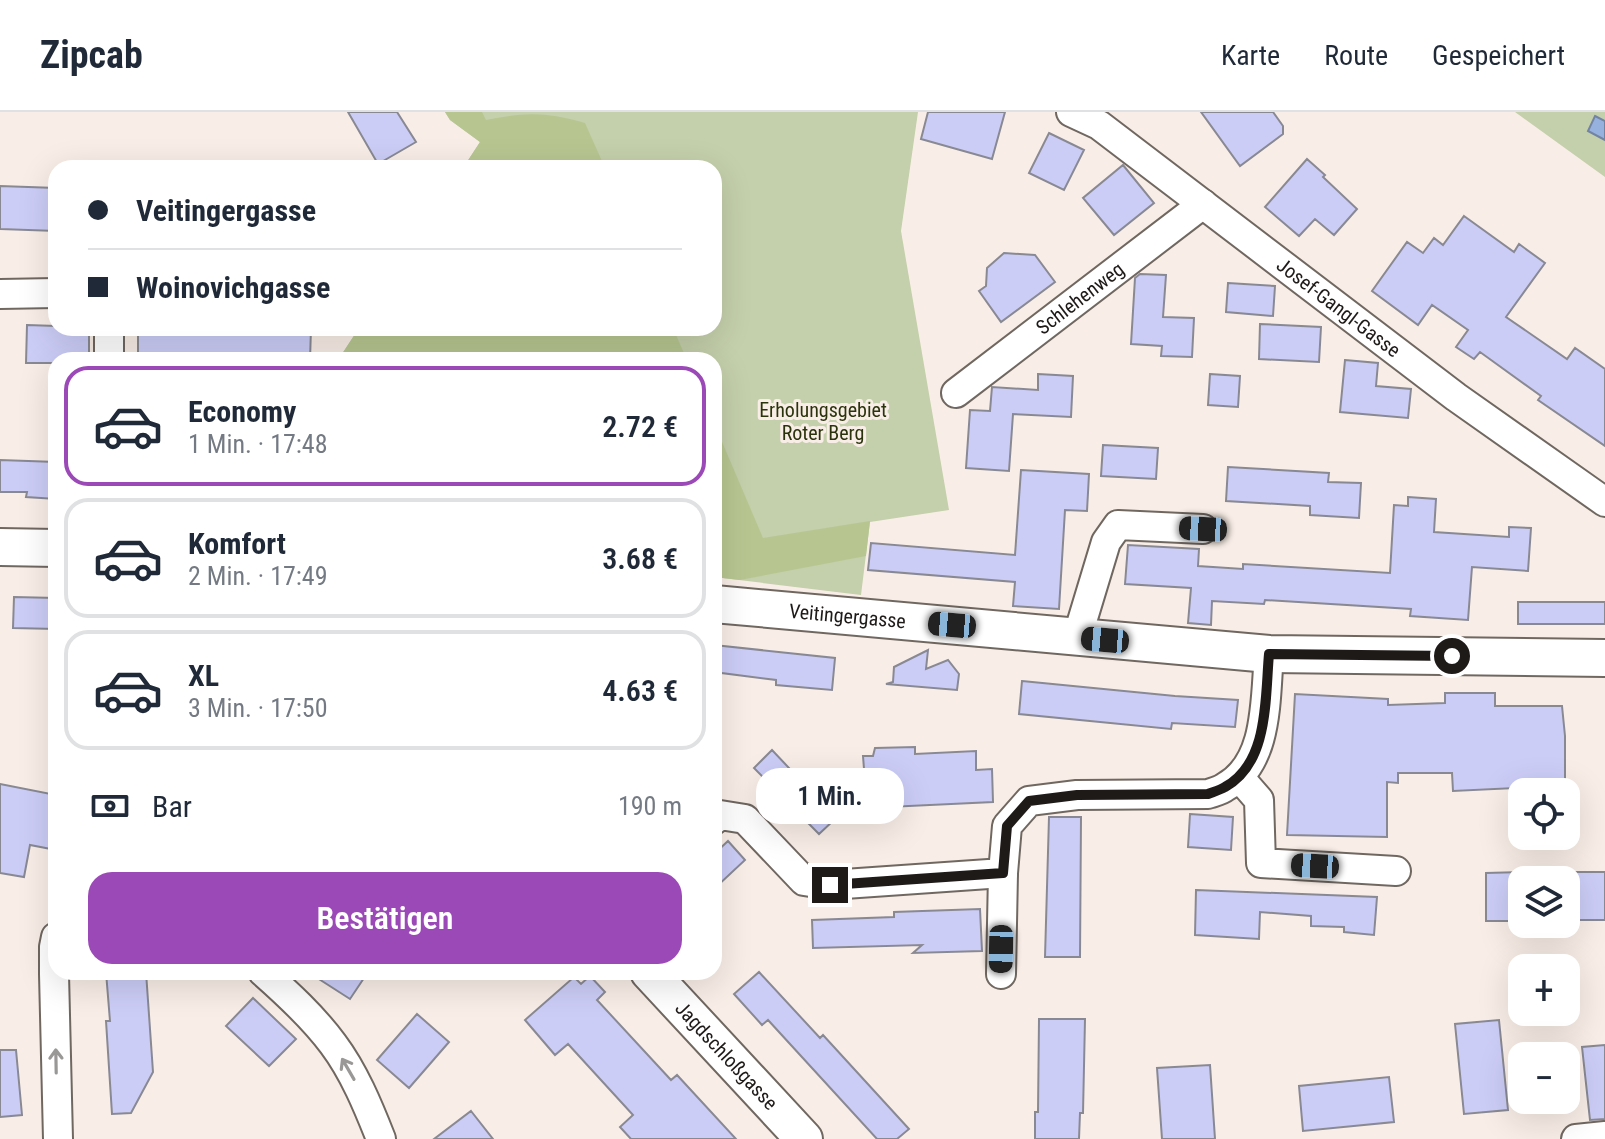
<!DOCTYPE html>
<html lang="de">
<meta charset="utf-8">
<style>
:root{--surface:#fff;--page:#f6f6f7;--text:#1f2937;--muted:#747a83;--line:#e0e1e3;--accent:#9c49b8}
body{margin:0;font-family:"Roboto Condensed",sans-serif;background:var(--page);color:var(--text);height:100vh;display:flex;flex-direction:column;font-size:30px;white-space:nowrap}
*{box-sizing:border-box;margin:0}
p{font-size:26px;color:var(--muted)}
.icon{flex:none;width:44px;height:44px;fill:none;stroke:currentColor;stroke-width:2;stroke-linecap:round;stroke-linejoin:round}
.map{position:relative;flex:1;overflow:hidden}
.details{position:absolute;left:48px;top:240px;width:674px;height:628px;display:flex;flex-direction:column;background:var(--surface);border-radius:24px;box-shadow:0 8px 32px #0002}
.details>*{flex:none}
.guide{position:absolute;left:48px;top:48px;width:674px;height:176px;border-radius:24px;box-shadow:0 8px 32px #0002;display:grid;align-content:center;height:176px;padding:0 40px;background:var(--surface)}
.fabs{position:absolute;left:1508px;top:666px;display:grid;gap:16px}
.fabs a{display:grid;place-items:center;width:72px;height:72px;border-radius:16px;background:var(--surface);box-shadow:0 8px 32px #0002;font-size:40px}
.end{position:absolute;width:36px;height:36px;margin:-18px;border:10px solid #1e1a18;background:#fff;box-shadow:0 0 0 4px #fff}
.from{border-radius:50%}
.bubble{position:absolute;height:56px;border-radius:24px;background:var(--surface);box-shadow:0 8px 32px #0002;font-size:26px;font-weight:600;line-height:56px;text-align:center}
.car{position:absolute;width:24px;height:48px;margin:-24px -12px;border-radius:10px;box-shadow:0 0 6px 2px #0007;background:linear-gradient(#222 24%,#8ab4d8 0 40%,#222 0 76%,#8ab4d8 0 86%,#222 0)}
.guide b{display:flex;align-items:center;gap:28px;height:76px;font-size:30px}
.guide b+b{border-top:2px solid var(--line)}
.guide i{width:20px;height:20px;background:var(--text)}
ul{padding:14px 0 0;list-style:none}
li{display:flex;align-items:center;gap:24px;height:120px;margin:0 16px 12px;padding:0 24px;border:4px solid var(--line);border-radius:24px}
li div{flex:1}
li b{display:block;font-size:30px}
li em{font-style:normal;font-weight:600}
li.current{border-color:var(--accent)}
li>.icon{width:72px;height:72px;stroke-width:1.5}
.pay{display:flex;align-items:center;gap:20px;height:88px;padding:0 40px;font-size:30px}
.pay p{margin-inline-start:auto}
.action{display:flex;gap:16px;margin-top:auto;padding:16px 40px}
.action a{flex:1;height:92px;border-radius:24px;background:var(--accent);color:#fff;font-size:32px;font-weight:600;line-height:92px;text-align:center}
header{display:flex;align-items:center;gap:48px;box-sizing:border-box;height:112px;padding:0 40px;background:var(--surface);border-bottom:2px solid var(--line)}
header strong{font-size:38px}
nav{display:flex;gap:44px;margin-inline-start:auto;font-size:28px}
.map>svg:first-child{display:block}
.green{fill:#c4cfab}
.forest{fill:#b7c691}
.water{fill:#97b1df;stroke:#7384a3;stroke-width:2}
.building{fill:#cccdf7;stroke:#898993;stroke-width:2}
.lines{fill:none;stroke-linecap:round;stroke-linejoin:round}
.minor-casing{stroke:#706761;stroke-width:32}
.tertiary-casing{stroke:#706761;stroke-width:40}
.minor{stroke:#fff;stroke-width:28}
.tertiary{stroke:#fff;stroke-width:36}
.oneway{stroke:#9a9897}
.route{stroke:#1e1a18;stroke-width:10}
.labels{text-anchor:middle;stroke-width:6;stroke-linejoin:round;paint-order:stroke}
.street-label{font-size:20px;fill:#1e1a18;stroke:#f9eee7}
.park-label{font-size:20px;fill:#2a330b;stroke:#f9eee7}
</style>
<header>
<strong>Zipcab</strong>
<nav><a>Karte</a><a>Route</a><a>Gespeichert</a></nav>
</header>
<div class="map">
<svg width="1605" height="1027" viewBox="0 0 1605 1027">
<rect width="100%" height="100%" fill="#f9eee7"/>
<!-- green -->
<path class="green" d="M445,0H918L901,119L949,398L870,410L861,483L714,465V248H338L359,216H714V56H463L480,30L450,8Z
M1515,0H1605V65Z"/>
<!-- forest -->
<path class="forest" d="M445,0H482L486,8C529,0 544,0 585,11L605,56H463L480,30L450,8Z
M359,216H673L687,248H338Z
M714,311L763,426L870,409L866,444L740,468L714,465Z"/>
<!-- water -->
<path class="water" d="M1595,4L1605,9V28L1588,19Z"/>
<!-- building -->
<path class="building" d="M348,0H397L416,30L378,52Z
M928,0H1005L992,47L921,27Z
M1201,0H1273L1283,14V22L1240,54Z
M1049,21L1084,38L1064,78L1029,61Z
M1307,47L1325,63L1323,65L1357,97L1334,123L1315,107L1299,124L1265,95Z
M1123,53L1154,91L1114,123L1083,86Z
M0,74L56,76V119L0,117Z
M1464,104L1514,140L1519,132L1545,151L1506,205L1567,247L1575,236L1605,257V334L1538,288L1541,284L1480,240L1474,247L1456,235L1468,218L1432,193L1418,213L1372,179L1407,130L1423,141L1434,126L1443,133Z
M1004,141L1035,143L1055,170L1001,210L979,179L986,174L987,156Z
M1140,162L1166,163L1163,205L1194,206L1192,245L1161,244L1162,234L1131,232L1135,166Z
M1228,171L1275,174L1273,204L1226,200Z
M1260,212L1321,215L1319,250L1259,247Z
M27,213L56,214V216H89V248H56V251H26Z
M138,216H311L310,248H138Z
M1345,248L1378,251L1376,274L1411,277L1408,306L1340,300Z
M1038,262L1073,264L1071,305L1013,302L1009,359L966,356L970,298L990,299L992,275L1038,278Z
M1210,262L1240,264L1238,295L1208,293Z
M1103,333L1158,336L1156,367L1101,364Z
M0,348L56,350V387L26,385L27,380H0Z
M1228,355L1329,361L1328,370L1361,371L1359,406L1310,403V394L1226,389Z
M1021,358L1089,362L1087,399L1065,398L1059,497L1013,494L1015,470L868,458L871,431L1015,443Z
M1408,385L1436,387L1434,420L1509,425V415L1531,416L1528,459L1472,455L1468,508L1410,504L1411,497L1265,488L1264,492L1212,489L1211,513L1188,511L1191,476L1125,472L1128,433L1199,437L1198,454L1243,457V452L1390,461L1394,393L1408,394Z
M14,485L56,486V517L13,516Z
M1518,490H1605V512H1518Z
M714,533L835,546L832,578L776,573V568L714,560Z
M928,538L926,557L948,548L959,562L957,578L886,572L893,570L894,555Z
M1022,569L1175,584L1238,588L1235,615L1172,611L1171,617L1019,602Z
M1445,581H1495V594H1562L1565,624V680H1515V676L1453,679L1452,661H1398V671L1387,670V725L1287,723L1295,582L1388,587V593L1445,591Z
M915,635V642L976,639V658L992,657L993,690L867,696L863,644H873L875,636Z
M772,638L805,673L804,675L834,708L819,722L754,656Z
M0,672L56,683V738L30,733L24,765L0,761Z
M1190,702L1233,705L1231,738L1188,735Z
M1049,705H1081L1080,845H1045Z
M728,729L745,748L714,777V742Z
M1522,760V809H1486V761Z
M1566,760H1605V808H1566Z
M1196,778L1377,785L1374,823L1344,820V815L1311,814V804L1260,800L1259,827L1195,823Z
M980,797L982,839L913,841L922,833L813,836L812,808L894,805V800Z
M106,860H146L153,960L131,1001L112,1002L106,909H110Z
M308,860H368L350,887Z
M759,860L820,926L823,923L909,1017L897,1027H877L768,908L762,913L734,882Z
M590,864L605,880L597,888L671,968L677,963L736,1027H631L620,1015L633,1003L568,932L555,943L525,908L574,865L581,872Z
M253,886L296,927L269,954L226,914Z
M417,902L449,930L409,976L377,948Z
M1039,907H1085L1083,1001H1080L1079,1027H1035V1000H1038Z
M1499,908L1508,998L1464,1002L1455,912Z
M1605,933V1007L1590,1008L1582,935Z
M0,938H16L22,1003L0,1005Z
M1210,953L1215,1027H1162L1157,956Z
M1389,965L1394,1010L1303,1019L1299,974Z
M471,999L493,1027H434Z"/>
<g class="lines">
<defs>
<g id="minor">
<path id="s1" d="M1071,0L1099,13L1456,285L1605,390"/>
<path d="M0,182L56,181"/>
<path d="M109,248V216"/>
<path id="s2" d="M956,281L1203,92"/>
<path d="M1077,526L1106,430L1118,413L1203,417"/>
<path d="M1239,665L1259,688L1261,751L1396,759"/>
<path d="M714,708L720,703L745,707L804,769L830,773L1003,761L1007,714L1029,689L1077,683L1208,682C1213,680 1220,679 1225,675C1269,651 1265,586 1269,542"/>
<path d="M56,825L54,835V862L58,1027"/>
<path d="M263,860C288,882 313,905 333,932C354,960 368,994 381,1027"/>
<path d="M1001,862L1003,761"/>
<path d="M1576,1027L1605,1024"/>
</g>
<g id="tertiary">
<path d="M0,435L56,436"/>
<path id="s3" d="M714,492L1269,542L1605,546"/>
<path id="s4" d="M649,860L804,1027"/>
</g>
</defs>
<!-- minor casing -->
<use href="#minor" class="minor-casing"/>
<!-- tertiary casing -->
<use href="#tertiary" class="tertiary-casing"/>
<!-- minor -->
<use href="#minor" class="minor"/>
<!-- tertiary -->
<use href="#tertiary" class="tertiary"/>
</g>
<!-- one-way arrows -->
<defs><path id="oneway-shaft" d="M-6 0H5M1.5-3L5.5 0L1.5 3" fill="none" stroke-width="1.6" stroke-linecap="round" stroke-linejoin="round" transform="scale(2)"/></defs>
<g class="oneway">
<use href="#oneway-shaft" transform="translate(56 949) rotate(-91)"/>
<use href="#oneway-shaft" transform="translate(348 957) rotate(-120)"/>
</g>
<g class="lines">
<!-- route -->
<path class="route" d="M830,773L1003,761L1007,714L1029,689L1077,683L1208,682C1213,680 1220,678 1225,675C1269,651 1265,586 1269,542L1452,544"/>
</g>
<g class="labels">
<!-- street labels -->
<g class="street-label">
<text dy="7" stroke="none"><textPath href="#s2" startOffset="156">Schlehenweg</textPath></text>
<text dy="7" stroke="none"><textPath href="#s1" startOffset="332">Josef-Gangl-Gasse</textPath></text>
<text dy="7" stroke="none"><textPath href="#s3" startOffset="134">Veitingergasse</textPath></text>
<text dy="7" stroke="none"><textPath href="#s4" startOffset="114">Jagdschloßgasse</textPath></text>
</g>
<!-- park labels -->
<g class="park-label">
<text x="823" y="305">Erholungsgebiet<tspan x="823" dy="23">Roter Berg</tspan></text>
</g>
</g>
</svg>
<div class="fabs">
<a><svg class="icon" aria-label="locate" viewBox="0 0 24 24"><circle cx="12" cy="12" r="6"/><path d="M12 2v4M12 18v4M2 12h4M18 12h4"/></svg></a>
<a><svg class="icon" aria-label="layers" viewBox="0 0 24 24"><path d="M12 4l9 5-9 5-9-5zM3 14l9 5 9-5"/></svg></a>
<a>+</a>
<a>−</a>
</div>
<i class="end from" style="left:1452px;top:544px"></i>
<i class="end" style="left:830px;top:773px"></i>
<div class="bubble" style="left:756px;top:656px;width:148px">1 Min.</div>
<i class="car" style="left:1203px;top:417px;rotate:273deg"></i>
<i class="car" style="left:952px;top:513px;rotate:275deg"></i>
<i class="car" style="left:1105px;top:528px;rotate:275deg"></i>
<i class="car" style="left:1315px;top:754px;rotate:273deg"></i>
<i class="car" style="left:1001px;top:837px;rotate:181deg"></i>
<div class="guide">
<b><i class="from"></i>Veitingergasse</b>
<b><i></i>Woinovichgasse</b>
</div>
<section class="details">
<ul>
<li class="current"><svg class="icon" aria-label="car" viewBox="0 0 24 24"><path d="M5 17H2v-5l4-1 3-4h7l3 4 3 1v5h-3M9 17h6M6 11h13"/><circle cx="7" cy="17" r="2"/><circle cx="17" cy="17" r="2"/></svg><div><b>Economy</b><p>1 Min. · 17:48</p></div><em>2.72 €</em></li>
<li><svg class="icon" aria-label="car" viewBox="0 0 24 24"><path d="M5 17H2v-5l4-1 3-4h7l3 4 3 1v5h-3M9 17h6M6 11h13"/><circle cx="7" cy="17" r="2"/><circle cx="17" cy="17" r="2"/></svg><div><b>Komfort</b><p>2 Min. · 17:49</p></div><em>3.68 €</em></li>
<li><svg class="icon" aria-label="car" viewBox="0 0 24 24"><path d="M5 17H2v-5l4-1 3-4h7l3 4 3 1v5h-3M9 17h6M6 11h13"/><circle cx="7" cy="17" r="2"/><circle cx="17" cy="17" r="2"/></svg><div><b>XL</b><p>3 Min. · 17:50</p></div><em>4.63 €</em></li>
</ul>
<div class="pay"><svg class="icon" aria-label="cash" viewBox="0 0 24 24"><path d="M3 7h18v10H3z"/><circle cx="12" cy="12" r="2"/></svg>Bar<p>190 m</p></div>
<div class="action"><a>Bestätigen</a></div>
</section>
</div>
